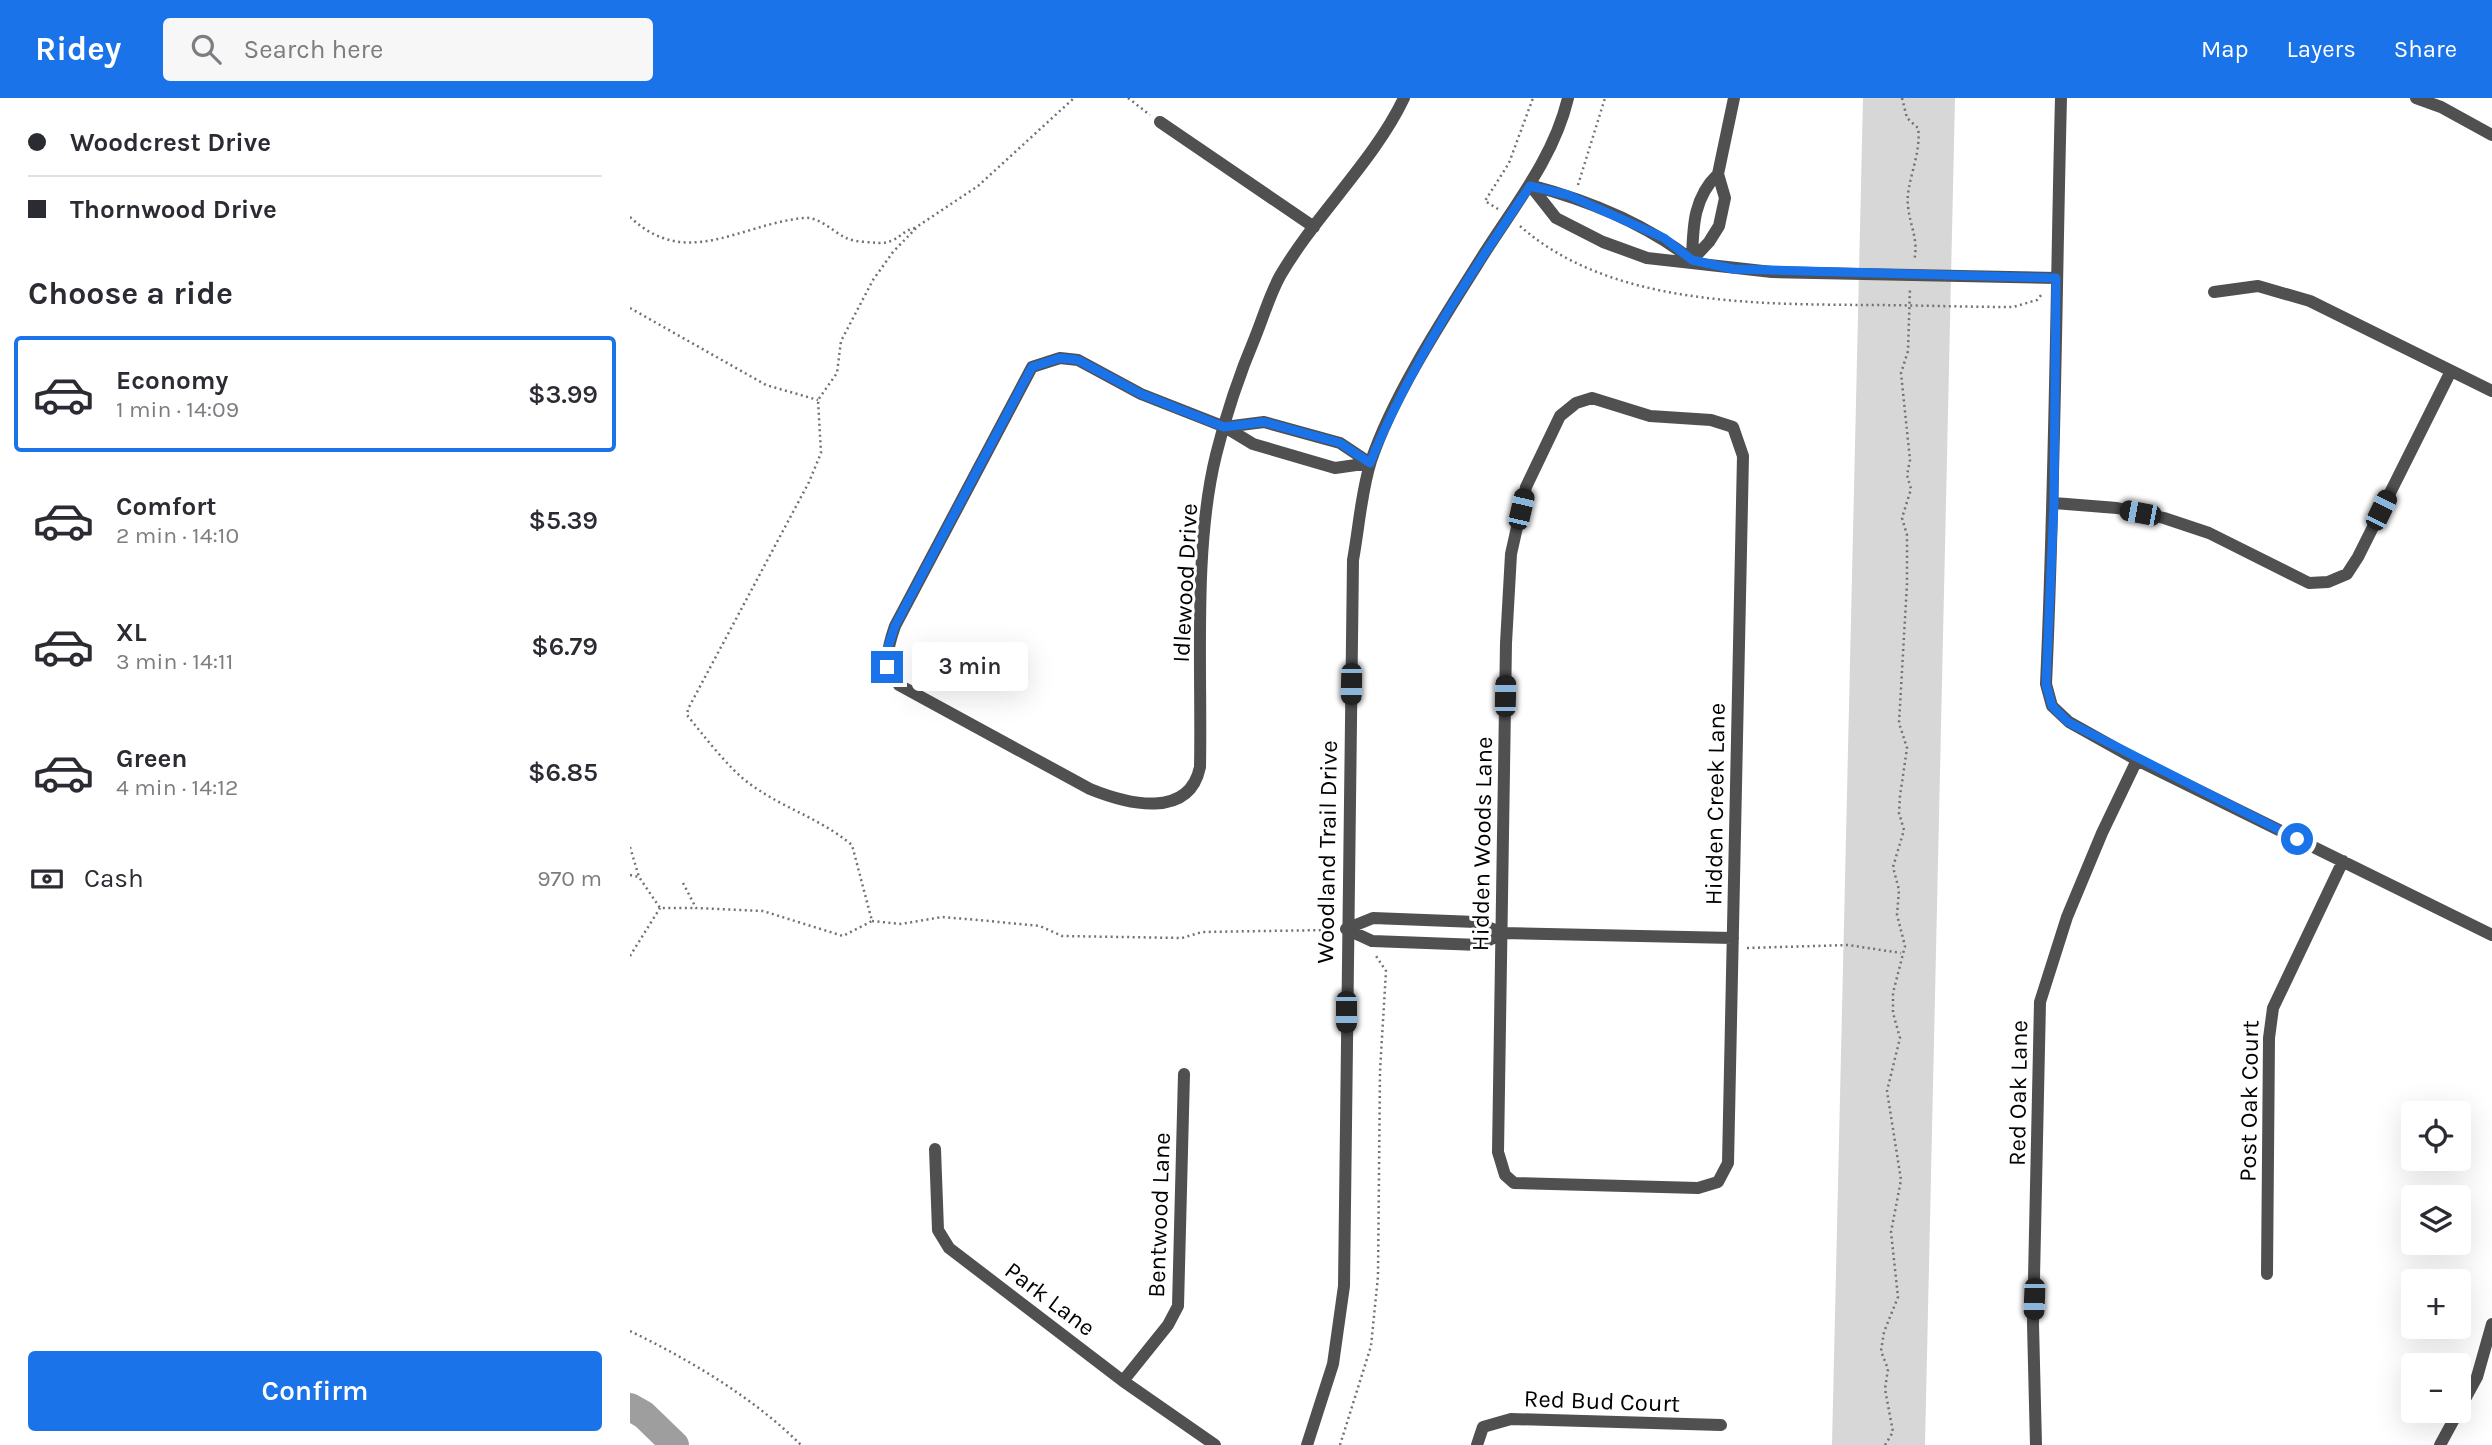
<!DOCTYPE html>
<meta charset="utf-8">
<style>
:root{--surface:#fff;--page:#f7f7f7;--text:#2b2b33;--muted:#7c7c81;--line:#e1e1e2;--accent:#1a73e8}
body{margin:0;font-family:Karla,sans-serif;background:var(--page);color:var(--text);height:100vh;display:flex;flex-direction:column;font-size:26px;white-space:nowrap}
*{box-sizing:border-box;margin:0}
p{font-size:23px;color:var(--muted)}
.icon{flex:none;width:38px;height:38px;fill:none;stroke:currentColor;stroke-width:2;stroke-linecap:round;stroke-linejoin:round}
.map{position:relative;flex:1;overflow:hidden}
.sheet{display:flex;flex-direction:column;background:var(--surface);width:630px}
.sheet>*{flex:none}
.top-card{display:grid;align-content:center;height:154px;padding:0 28px;background:var(--surface)}
.controls{position:absolute;left:1771px;top:1003px;display:grid;gap:14px}
.controls a{display:grid;place-items:center;width:70px;height:70px;border-radius:7px;background:var(--surface);box-shadow:0 7px 28px #0002;font-size:35px}
.end{position:absolute;width:32px;height:32px;margin:-16px;border:9px solid #1a73e8;background:#fff;box-shadow:0 0 0 4px #fff}
.from{border-radius:50%}
.bubble{position:absolute;height:49px;border-radius:7px;background:var(--surface);box-shadow:0 7px 28px #0002;font-size:23px;font-weight:600;line-height:49px;text-align:center}
.car{position:absolute;width:21px;height:42px;margin:-21px -10px;border-radius:9px;box-shadow:0 0 5px 2px #0007;background:linear-gradient(#222 24%,#8ab4d8 0 40%,#222 0 76%,#8ab4d8 0 86%,#222 0)}
.top-card b{display:flex;align-items:center;gap:24px;height:66px;font-size:26px}
.top-card b+b{border-top:2px solid var(--line)}
.top-card i{width:18px;height:18px;background:var(--text)}
ul{padding:0;list-style:none}
li{display:flex;align-items:center;gap:21px;height:116px;margin:0 14px 10px;padding:0 14px;border:4px solid transparent;border-radius:7px}
li div{flex:1}
li b{display:block;font-size:26px}
li em{font-style:normal;font-weight:600}
li.current{border-color:var(--accent)}
li>.icon{width:63px;height:63px;stroke-width:1.5}
h2{padding:0 28px;font-size:32px;line-height:84px}
.pay{display:flex;align-items:center;gap:18px;height:77px;padding:0 28px;font-size:26px}
.pay p{margin-inline-start:auto}
.primary-button{display:flex;gap:14px;margin-top:auto;padding:14px 28px}
.primary-button a{flex:1;height:80px;border-radius:7px;background:var(--accent);color:#fff;font-size:28px;font-weight:600;line-height:80px;text-align:center}
header{display:flex;align-items:center;gap:42px;box-sizing:border-box;height:98px;padding:0 35px;background:var(--accent);color:#fff}
header strong{font-size:33px}
nav{display:flex;gap:38px;margin-inline-start:auto;font-size:24px}
.search{width:490px;height:63px;background:var(--page);display:flex;align-items:center;gap:18px;box-sizing:border-box;padding:0 24px;border-radius:7px;color:var(--muted);font-size:26px}
main{display:flex;flex:1;min-height:0}
.map>svg:first-child{display:block}
.green{fill:#d7d7d7}
.lines{fill:none;stroke-linecap:round;stroke-linejoin:round}
.river{stroke:#9e9e9e;stroke-width:28}
.path{stroke:#727272;stroke-width:2.5;stroke-dasharray:2 3.5;stroke-linecap:butt}
.street{stroke:#505050;stroke-width:12}
.route{stroke:#1a73e8;stroke-width:9}
.labels{text-anchor:middle;stroke-width:6;stroke-linejoin:round;paint-order:stroke}
.street-label{font-size:24px;fill:#000;stroke:#fff}
</style>
<header>
<strong>Ridey</strong>
<div class="search"><svg class="icon" aria-label="search" viewBox="0 0 24 24"><circle cx="10" cy="10" r="6"/><path d="M15 15l6 6"/></svg>Search here</div>
<nav><a>Map</a><a>Layers</a><a>Share</a></nav>
</header>
<main>
<section class="sheet">
<div class="top-card">
<b><i class="from"></i>Woodcrest Drive</b>
<b><i></i>Thornwood Drive</b>
</div>
<h2>Choose a ride</h2>
<ul>
<li class="current"><svg class="icon" aria-label="car" viewBox="0 0 24 24"><path d="M5 17H2v-5l4-1 3-4h7l3 4 3 1v5h-3M9 17h6M6 11h13"/><circle cx="7" cy="17" r="2"/><circle cx="17" cy="17" r="2"/></svg><div><b>Economy</b><p>1 min · 14:09</p></div><em>$3.99</em></li>
<li><svg class="icon" aria-label="car" viewBox="0 0 24 24"><path d="M5 17H2v-5l4-1 3-4h7l3 4 3 1v5h-3M9 17h6M6 11h13"/><circle cx="7" cy="17" r="2"/><circle cx="17" cy="17" r="2"/></svg><div><b>Comfort</b><p>2 min · 14:10</p></div><em>$5.39</em></li>
<li><svg class="icon" aria-label="car" viewBox="0 0 24 24"><path d="M5 17H2v-5l4-1 3-4h7l3 4 3 1v5h-3M9 17h6M6 11h13"/><circle cx="7" cy="17" r="2"/><circle cx="17" cy="17" r="2"/></svg><div><b>XL</b><p>3 min · 14:11</p></div><em>$6.79</em></li>
<li><svg class="icon" aria-label="car" viewBox="0 0 24 24"><path d="M5 17H2v-5l4-1 3-4h7l3 4 3 1v5h-3M9 17h6M6 11h13"/><circle cx="7" cy="17" r="2"/><circle cx="17" cy="17" r="2"/></svg><div><b>Green</b><p>4 min · 14:12</p></div><em>$6.85</em></li>
</ul>
<div class="pay"><svg class="icon" aria-label="cash" viewBox="0 0 24 24"><path d="M3 7h18v10H3z"/><circle cx="12" cy="12" r="2"/></svg>Cash<p>970 m</p></div>
<div class="primary-button"><a>Confirm</a></div>
</section>
<div class="map">
<svg width="1862" height="1347" viewBox="0 0 1862 1347">
<rect width="100%" height="100%" fill="#fff"/>
<!-- green -->
<path class="green" d="M1233,0H1325L1295,1347H1202Z"/>
<g class="lines">
<!-- river -->
<path class="river" d="M0,1309L14,1317L45,1347"/>
<!-- path -->
<path class="path" d="M498,0L520,17
M1272,0L1277,20L1288,30C1292,56 1275,86 1278,108C1280,129 1289,141 1284,163
M948,87L975,0
M868,111L855,103L879,65L903,0
M0,119C56,172 108,127 173,120C189,118 202,133 216,140C225,144 238,144 248,145C268,146 272,131 286,130
M890,128C979,207 1123,206 1235,207C1284,207 1334,209 1383,209L1407,202L1412,196
M0,210L136,287L188,302
M0,749L9,779
M0,777L9,779L30,810H66
M53,785L66,810L133,813L213,838L242,823L222,747C188,719 154,711 120,686C99,671 74,638 57,617L58,611L179,384L191,355L188,302L207,275L211,243L243,182L263,154L288,128L348,88L444,0
M242,823L271,826L312,819L348,822L410,828L432,838L552,840L572,834L699,832L697,857L705,858
M1117,850L1218,847L1271,855
M0,858L30,810
M0,1233C60,1262 124,1300 171,1347
M710,1347L741,1248L748,1178L750,973L756,873L746,858
M1255,1347L1263,1334L1255,1291L1258,1271L1251,1253L1254,1234L1268,1199L1261,1134L1271,1082L1257,993L1270,940L1263,915V895L1275,848L1267,817L1269,792L1263,769L1274,732L1269,715L1270,698L1277,650L1269,625L1277,486V437L1272,420L1281,391L1277,377L1280,362L1271,275L1278,253L1280,190"/>
<!-- street -->
<path class="street" d="M1431,0C1426,195 1425,390 1416,586L1422,608L1439,624L1507,662L1862,837
M1786,0L1811,9L1862,37
M530,24L684,129
M900,87L926,120L973,144L1017,160L1142,174L1426,180
M900,87C957,102 1016,126 1062,162
M1062,162L1079,144L1089,128L1095,100L1088,76L1104,0
M1062,162C1063,129 1063,100 1088,76
M1584,194L1628,188L1680,203L1862,293
M962,300L1020,318L1081,322L1103,329L1113,358L1098,1065L1088,1084L1068,1090L884,1085L875,1077L868,1054L876,545L881,456L896,389L930,318L946,305Z
M595,329L634,324L710,345L740,365
M740,365L705,370L623,346L595,329L511,296L448,262L430,260L402,269L265,528C256,554 254,563 269,587L460,691C497,706 559,722 570,669C572,572 563,450 586,357C596,316 610,275 626,237C634,217 640,196 650,178C686,116 744,63 774,0
M1424,405L1487,410L1534,420L1579,435L1679,485L1698,484L1717,476L1728,459L1821,273
M716,831L743,820L846,824L872,835L1103,840
M716,831L742,843L850,847L872,835
M305,1051L308,1132L319,1150L493,1283L585,1347
M1637,1176L1639,940L1643,910L1713,763
M493,1283L538,1227L548,1208L554,976
M677,1347L703,1266L714,1188L723,462C729,430 731,394 741,363C762,300 811,224 847,167C880,113 923,63 938,0
M847,1347L853,1329L881,1321L1091,1327
M1406,1347L1403,1226L1410,904L1437,819L1472,735L1507,662
M1810,1347L1847,1279L1862,1226"/>
</g>
<g class="lines">
<!-- route -->
<path class="route" d="M257,569L258,549L265,528L402,269L430,260L448,262L511,296L594,329L634,324L710,345L740,365C781,265 840,176 900,88L938,97L1034,140L1062,162L1103,171L1426,180L1424,405L1416,586L1422,608L1438,624L1667,741"/>
</g>
<g class="labels">
<!-- street labels -->
<g class="street-label">
<text transform="translate(555 485) rotate(-87)" y="8">Idlewood Drive</text>
<text transform="translate(1085 706) rotate(-89)" y="8">Hidden Creek Lane</text>
<text transform="translate(852 746) rotate(-89)" y="8">Hidden Woods Lane</text>
<text transform="translate(697 754) rotate(-89)" y="8">Woodland Trail Drive</text>
<text transform="translate(1388 995) rotate(-89)" y="8">Red Oak Lane</text>
<text transform="translate(1619 1003) rotate(-89)" y="8">Post Oak Court</text>
<text transform="translate(529 1117) rotate(-88)" y="8">Bentwood Lane</text>
<text transform="translate(420 1201) rotate(37)" y="8">Park Lane</text>
<text transform="translate(972 1303) rotate(2)" y="8">Red Bud Court</text>
</g>
</g>
</svg>
<div class="controls">
<a><svg class="icon" aria-label="locate" viewBox="0 0 24 24"><circle cx="12" cy="12" r="6"/><path d="M12 2v4M12 18v4M2 12h4M18 12h4"/></svg></a>
<a><svg class="icon" aria-label="layers" viewBox="0 0 24 24"><path d="M12 4l9 5-9 5-9-5zM3 14l9 5 9-5"/></svg></a>
<a>+</a>
<a>−</a>
</div>
<i class="end from" style="left:1667px;top:741px"></i>
<i class="end" style="left:257px;top:569px"></i>
<div class="bubble" style="left:282px;top:544px;width:116px">3 min</div>
<i class="car" style="left:891px;top:411px;rotate:13deg"></i>
<i class="car" style="left:1751px;top:412px;rotate:26deg"></i>
<i class="car" style="left:1510px;top:415px;rotate:281deg"></i>
<i class="car" style="left:721px;top:586px;rotate:181deg"></i>
<i class="car" style="left:875px;top:598px;rotate:1deg"></i>
<i class="car" style="left:716px;top:914px;rotate:180deg"></i>
<i class="car" style="left:1404px;top:1201px;rotate:182deg"></i>
</div>
</main>
